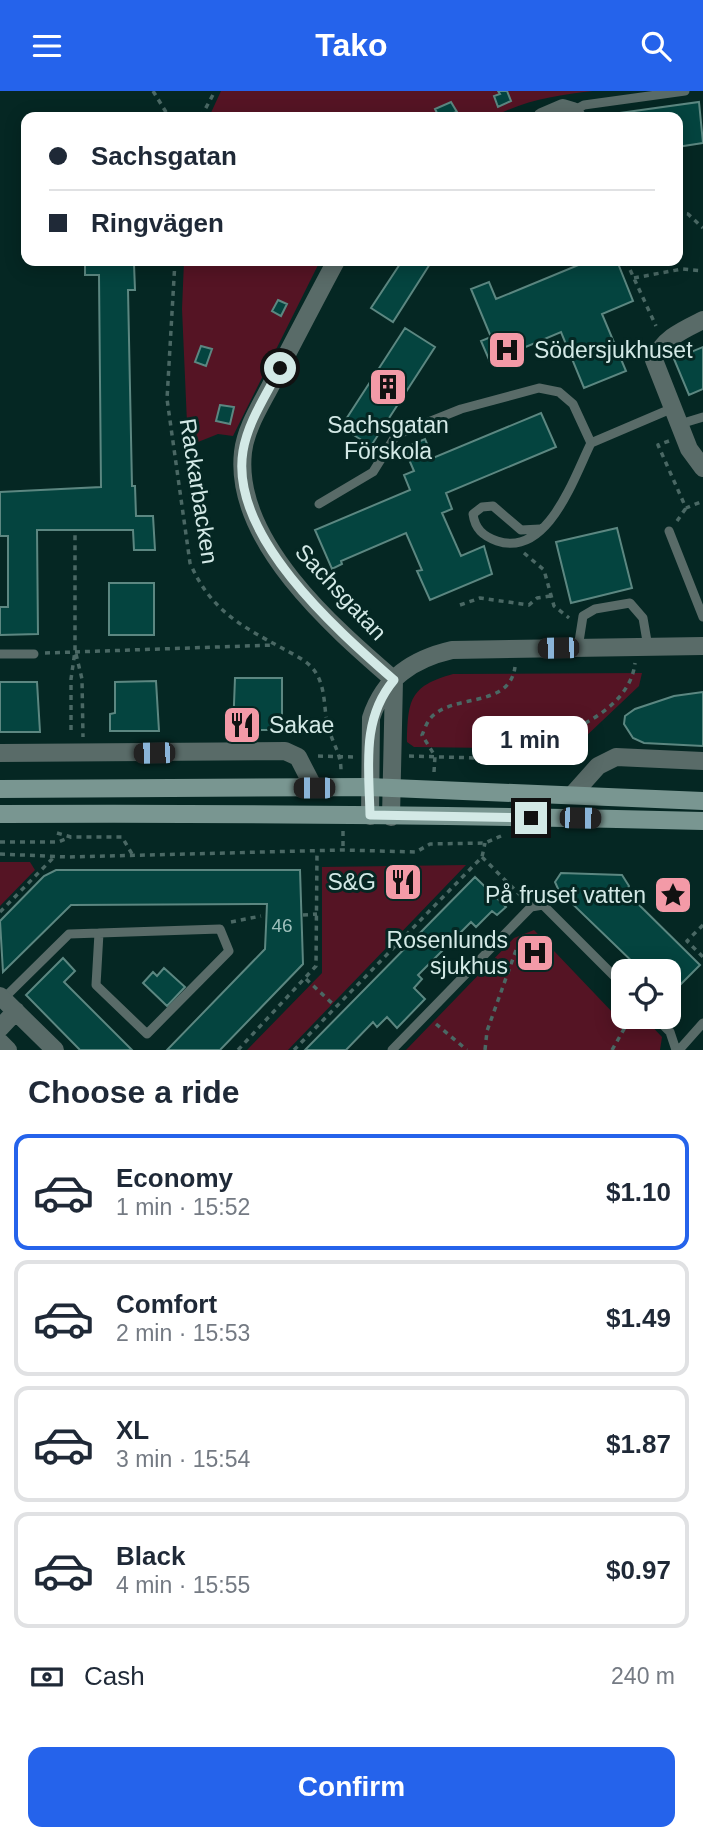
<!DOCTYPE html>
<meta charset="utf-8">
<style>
:root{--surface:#fff;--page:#f2f2f3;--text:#1f2937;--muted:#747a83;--line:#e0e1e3;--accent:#2563eb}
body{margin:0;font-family:Arial,sans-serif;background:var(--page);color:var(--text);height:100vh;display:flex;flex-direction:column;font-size:26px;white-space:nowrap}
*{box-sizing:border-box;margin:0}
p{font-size:23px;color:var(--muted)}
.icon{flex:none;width:38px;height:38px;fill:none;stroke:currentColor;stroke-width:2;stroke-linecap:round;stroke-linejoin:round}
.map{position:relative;height:959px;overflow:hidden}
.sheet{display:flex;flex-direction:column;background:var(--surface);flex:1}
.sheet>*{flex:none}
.hud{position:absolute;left:21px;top:21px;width:662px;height:154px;border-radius:14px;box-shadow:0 4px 18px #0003;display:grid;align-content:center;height:154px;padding:0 28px;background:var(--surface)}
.fabs{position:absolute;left:611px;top:868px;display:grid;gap:14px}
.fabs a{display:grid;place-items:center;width:70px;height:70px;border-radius:14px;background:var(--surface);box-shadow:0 4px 18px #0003;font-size:35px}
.end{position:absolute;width:32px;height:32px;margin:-16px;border:9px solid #d3e9e6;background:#111;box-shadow:0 0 0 4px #111}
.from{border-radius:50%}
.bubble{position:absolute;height:49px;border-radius:14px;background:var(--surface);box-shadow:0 4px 18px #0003;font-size:23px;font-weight:700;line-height:49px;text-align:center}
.car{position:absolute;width:21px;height:42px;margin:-21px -10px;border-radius:9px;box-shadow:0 0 5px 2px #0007;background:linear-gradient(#222 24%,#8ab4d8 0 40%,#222 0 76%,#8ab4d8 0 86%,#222 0)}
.hud b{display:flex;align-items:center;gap:24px;height:66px;font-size:26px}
.hud b+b{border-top:2px solid var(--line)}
.hud i{width:18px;height:18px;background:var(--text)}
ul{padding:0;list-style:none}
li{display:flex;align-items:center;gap:21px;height:116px;margin:0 14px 10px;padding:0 14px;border:4px solid var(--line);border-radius:14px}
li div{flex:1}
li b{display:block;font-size:26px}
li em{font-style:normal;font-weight:700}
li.on{border-color:var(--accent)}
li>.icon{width:63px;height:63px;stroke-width:1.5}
h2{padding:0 28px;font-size:32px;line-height:84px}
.pay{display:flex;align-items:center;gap:18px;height:77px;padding:0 28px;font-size:26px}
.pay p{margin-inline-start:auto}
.cta{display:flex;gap:14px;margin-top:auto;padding:14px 28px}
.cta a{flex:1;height:80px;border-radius:14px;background:var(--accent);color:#fff;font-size:28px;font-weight:700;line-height:80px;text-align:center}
header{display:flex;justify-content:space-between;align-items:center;height:91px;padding:0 28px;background:var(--accent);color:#fff;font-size:32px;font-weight:700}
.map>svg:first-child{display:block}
.green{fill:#551424}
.building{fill:#04443f;stroke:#5c8781;stroke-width:2}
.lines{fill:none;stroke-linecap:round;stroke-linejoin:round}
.path{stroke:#4a6864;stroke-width:3.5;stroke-dasharray:5 5;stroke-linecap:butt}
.lane{stroke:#596b68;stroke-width:9}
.street{stroke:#596b68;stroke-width:18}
.secondary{stroke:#799691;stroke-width:18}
.route{stroke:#d3e9e6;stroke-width:9}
.labels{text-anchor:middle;stroke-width:6;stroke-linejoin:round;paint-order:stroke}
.number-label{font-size:19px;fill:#9fc0bc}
.poi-label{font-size:23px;fill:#d3e9e6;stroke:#052723;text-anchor:end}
.street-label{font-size:23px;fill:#d3e9e6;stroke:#052723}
</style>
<header><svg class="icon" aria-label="menu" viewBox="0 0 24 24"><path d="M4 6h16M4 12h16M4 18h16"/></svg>Tako<svg class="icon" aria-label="search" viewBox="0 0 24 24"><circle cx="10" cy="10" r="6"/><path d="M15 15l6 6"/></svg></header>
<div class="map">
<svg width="703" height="959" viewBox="0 0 703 959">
<rect width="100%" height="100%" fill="#052723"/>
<!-- green -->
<path class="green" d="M221,0H593C558,4 525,9 493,26H209Z
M184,170H320L233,345L218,343L188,355L182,218Z
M642,582L639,595L583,648L563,658L414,656L407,651C408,610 409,595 453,583Z
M0,771H30L35,779L0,815Z
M466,774L288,959H247L322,882V776Z
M534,839L616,925L623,919V926H643L662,946L660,959H406L514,847Z"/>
<!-- building -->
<path class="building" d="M498,0H507L511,10L498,16L494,5L500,3Z
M451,11L457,21L439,26L435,18Z
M699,11L703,52L677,56V26H591Z
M85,170L134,173L135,199H128L132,395H135L136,425H153L155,459H134L133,439H37L38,543L0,544V516H8V445H0V401L101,396L99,184H85Z
M402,170H424L430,173L393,231L371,217Z
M588,170H617L633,210L602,223L626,280L584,297L561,241L490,271L481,250L491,246L471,198L489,191L496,208Z
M278,209L287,213L281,225L272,220Z
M405,237L435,256L371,355L341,336Z
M201,255L212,258L206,275L195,271Z
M703,256V298L689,304L674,268Z
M220,314L234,316L230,333L216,330Z
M541,322L556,356L446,402L452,418L442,422L461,465L484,455L492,483L430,509L417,480L422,479L406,442L341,470L342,473L332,478L315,439L410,399L404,384L414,380L404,357L425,348L433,367Z
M617,437L632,497L571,512L556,451Z
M109,492H154V544H109Z
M235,587H282V639H233Z
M156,590L159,640H110V623L115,622V591Z
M0,591H37L40,641H0Z
M703,601V655L644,652L633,647L624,633L625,625L635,618L674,605Z
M56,779H300L303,873L220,959H167L265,858L267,813L71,814L3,881L0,830L44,785Z
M561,782L622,784L629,795L626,801L700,874L668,906V880H642L559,800L555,791Z
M394,783H415L414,800H394Z
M475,786L506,816L497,824L492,820L476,836L471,831L418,884L422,888L414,897L425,908L397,937L387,926L377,936L373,931L346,959H305Z
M63,867L75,880L64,891L132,959H80L26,904Z
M164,877L185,896L167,915L143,892L153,881L157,885Z"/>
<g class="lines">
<!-- path -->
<path class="path" d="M153,0L169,26
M201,26L215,0
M677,121L688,123L703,137
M175,170L167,308L190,472C210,518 239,534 282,557C294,564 309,570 316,582C327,600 323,621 329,639C334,655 341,663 341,680
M626,170L656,235
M634,187L682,178L703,180
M669,350L658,354L686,417L703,410
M677,430L686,417
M524,462L544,479L554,515L569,527
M460,514L480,507L529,514L537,507L550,505
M45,562L275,554
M76,563L82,588L83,646
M71,639V588L75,560V442
M318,665L355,666
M409,665L579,670
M581,668L567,642C597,627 631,607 635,572
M434,681L435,665L422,644C424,640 426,633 429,629C450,601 509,619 515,576
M343,740V759
M57,742L71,746H122L132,763
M0,751H58L71,746
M0,763L68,766L343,759L416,761L430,753L485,752L501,745
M482,766L523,807
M0,821L55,765
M303,824L317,823
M231,831L261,825
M703,834L687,850L703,866
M306,888L335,915
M436,933L467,959
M238,959L316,875L317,762
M294,959L482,766L485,752
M485,959L487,940L520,848
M612,959L631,926"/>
<!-- lane -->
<path class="lane" d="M573,20L584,14L685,0
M680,333L703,326
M319,413L373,381L396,344L461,318L539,297L559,301L573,313L591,352
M540,438L521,439L493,415L482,416L473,423C475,438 483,445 497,450C548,467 574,386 591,352L673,317
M669,440L703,526
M578,557L583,525L595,518L630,512L643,527L648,556
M0,563H34
M3,908L69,843L220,838L229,860L147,943L96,894L99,842
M655,926L670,941L676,959
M392,959L531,816L543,814L623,894
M679,959L703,932"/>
<!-- street -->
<path class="street" d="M542,26L563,17L573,20L577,26
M336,170C315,209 295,248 274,288C263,311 246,335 243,361C233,450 334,537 394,589
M703,229C681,240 664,247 654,269L689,358L703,377
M0,662L285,660L298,666L314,697
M573,703L598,675L616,666L703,670
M370,725L371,627C384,587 413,568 452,559L703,555
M391,726L394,589
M0,905L55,959
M0,937L16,920
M0,951L8,959"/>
<!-- secondary -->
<path class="secondary" d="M0,698L369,696L703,710
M0,723C234,722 469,724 703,730"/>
</g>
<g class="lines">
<!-- route -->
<path class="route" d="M280,277C267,303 248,330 243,360C229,445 337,539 394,589C361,628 369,676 370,724L531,727"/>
</g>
<!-- icons -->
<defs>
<symbol id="hospital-square" viewBox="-11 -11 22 22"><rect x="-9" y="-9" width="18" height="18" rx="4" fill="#f39aa7" stroke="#052723"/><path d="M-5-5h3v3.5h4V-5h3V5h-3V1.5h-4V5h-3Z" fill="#111"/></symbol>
<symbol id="building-square" viewBox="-11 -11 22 22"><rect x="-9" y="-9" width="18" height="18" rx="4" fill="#f39aa7" stroke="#052723"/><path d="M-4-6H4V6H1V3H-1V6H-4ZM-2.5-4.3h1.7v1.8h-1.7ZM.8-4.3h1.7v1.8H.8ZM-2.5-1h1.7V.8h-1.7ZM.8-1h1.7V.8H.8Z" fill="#111"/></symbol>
<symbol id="restaurant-square" viewBox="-11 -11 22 22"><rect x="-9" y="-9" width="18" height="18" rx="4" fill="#f39aa7" stroke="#052723"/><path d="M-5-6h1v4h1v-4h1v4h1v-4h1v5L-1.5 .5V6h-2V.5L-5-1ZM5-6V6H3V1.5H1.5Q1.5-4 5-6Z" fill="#111"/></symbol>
<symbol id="sight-square" viewBox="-11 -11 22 22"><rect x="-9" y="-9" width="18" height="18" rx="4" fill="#f39aa7" stroke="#052723"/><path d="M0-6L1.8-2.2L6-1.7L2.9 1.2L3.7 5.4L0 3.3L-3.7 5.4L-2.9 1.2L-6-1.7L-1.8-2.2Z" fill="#111"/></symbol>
</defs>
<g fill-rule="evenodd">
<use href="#hospital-square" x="485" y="237" width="44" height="44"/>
<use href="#building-square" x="366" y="274" width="44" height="44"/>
<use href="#restaurant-square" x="220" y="612" width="44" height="44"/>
<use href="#restaurant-square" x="381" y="769" width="44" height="44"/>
<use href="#sight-square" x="651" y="782" width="44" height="44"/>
<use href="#hospital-square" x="513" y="840" width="44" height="44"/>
</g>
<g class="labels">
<!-- number labels -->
<g class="number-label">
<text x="282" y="841">46</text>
</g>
<!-- poi labels -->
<g class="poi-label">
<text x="534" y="267" text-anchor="start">Södersjukhuset</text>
<text x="388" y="342" text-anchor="middle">Sachsgatan<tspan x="388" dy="26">Förskola</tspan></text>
<text x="269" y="642" text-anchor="start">Sakae</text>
<text x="376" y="799">S&amp;G</text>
<text x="646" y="812">På fruset vatten</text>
<text x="508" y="857">Rosenlunds<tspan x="508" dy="26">sjukhus</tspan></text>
</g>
<!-- street labels -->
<g class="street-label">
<text transform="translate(199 400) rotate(81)" y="8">Rackarbacken</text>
<text transform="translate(341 501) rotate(47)" y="8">Sachsgatan</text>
</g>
</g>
</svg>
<div class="fabs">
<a><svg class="icon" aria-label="locate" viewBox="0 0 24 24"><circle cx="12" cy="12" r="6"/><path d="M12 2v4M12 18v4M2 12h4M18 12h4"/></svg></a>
</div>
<i class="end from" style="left:280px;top:277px"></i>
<i class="end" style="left:531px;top:727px"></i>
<div class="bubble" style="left:472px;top:625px;width:116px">1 min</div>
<i class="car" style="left:558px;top:557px;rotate:269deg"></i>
<i class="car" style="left:154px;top:662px;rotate:269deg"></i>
<i class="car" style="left:314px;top:697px;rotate:270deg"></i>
<i class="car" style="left:580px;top:727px;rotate:91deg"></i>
<div class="hud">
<b><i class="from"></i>Sachsgatan</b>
<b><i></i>Ringvägen</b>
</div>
</div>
<section class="sheet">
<h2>Choose a ride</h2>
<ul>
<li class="on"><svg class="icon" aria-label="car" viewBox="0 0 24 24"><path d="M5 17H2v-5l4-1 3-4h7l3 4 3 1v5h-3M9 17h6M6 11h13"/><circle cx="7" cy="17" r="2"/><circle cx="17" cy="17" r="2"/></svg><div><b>Economy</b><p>1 min · 15:52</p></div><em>$1.10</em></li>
<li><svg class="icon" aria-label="car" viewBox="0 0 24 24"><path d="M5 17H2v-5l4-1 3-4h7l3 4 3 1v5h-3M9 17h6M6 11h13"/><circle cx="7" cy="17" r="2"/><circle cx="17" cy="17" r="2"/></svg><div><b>Comfort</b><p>2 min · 15:53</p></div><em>$1.49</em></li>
<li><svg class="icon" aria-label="car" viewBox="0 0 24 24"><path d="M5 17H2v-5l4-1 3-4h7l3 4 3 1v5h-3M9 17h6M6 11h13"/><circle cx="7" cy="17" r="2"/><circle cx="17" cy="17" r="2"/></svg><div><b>XL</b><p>3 min · 15:54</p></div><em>$1.87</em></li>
<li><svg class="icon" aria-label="car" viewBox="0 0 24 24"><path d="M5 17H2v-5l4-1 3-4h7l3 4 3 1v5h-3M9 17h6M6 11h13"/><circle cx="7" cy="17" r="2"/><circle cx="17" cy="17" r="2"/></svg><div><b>Black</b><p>4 min · 15:55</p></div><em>$0.97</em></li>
</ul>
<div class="pay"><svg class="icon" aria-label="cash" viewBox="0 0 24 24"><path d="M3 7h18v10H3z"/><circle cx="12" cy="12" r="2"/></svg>Cash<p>240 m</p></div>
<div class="cta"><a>Confirm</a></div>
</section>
